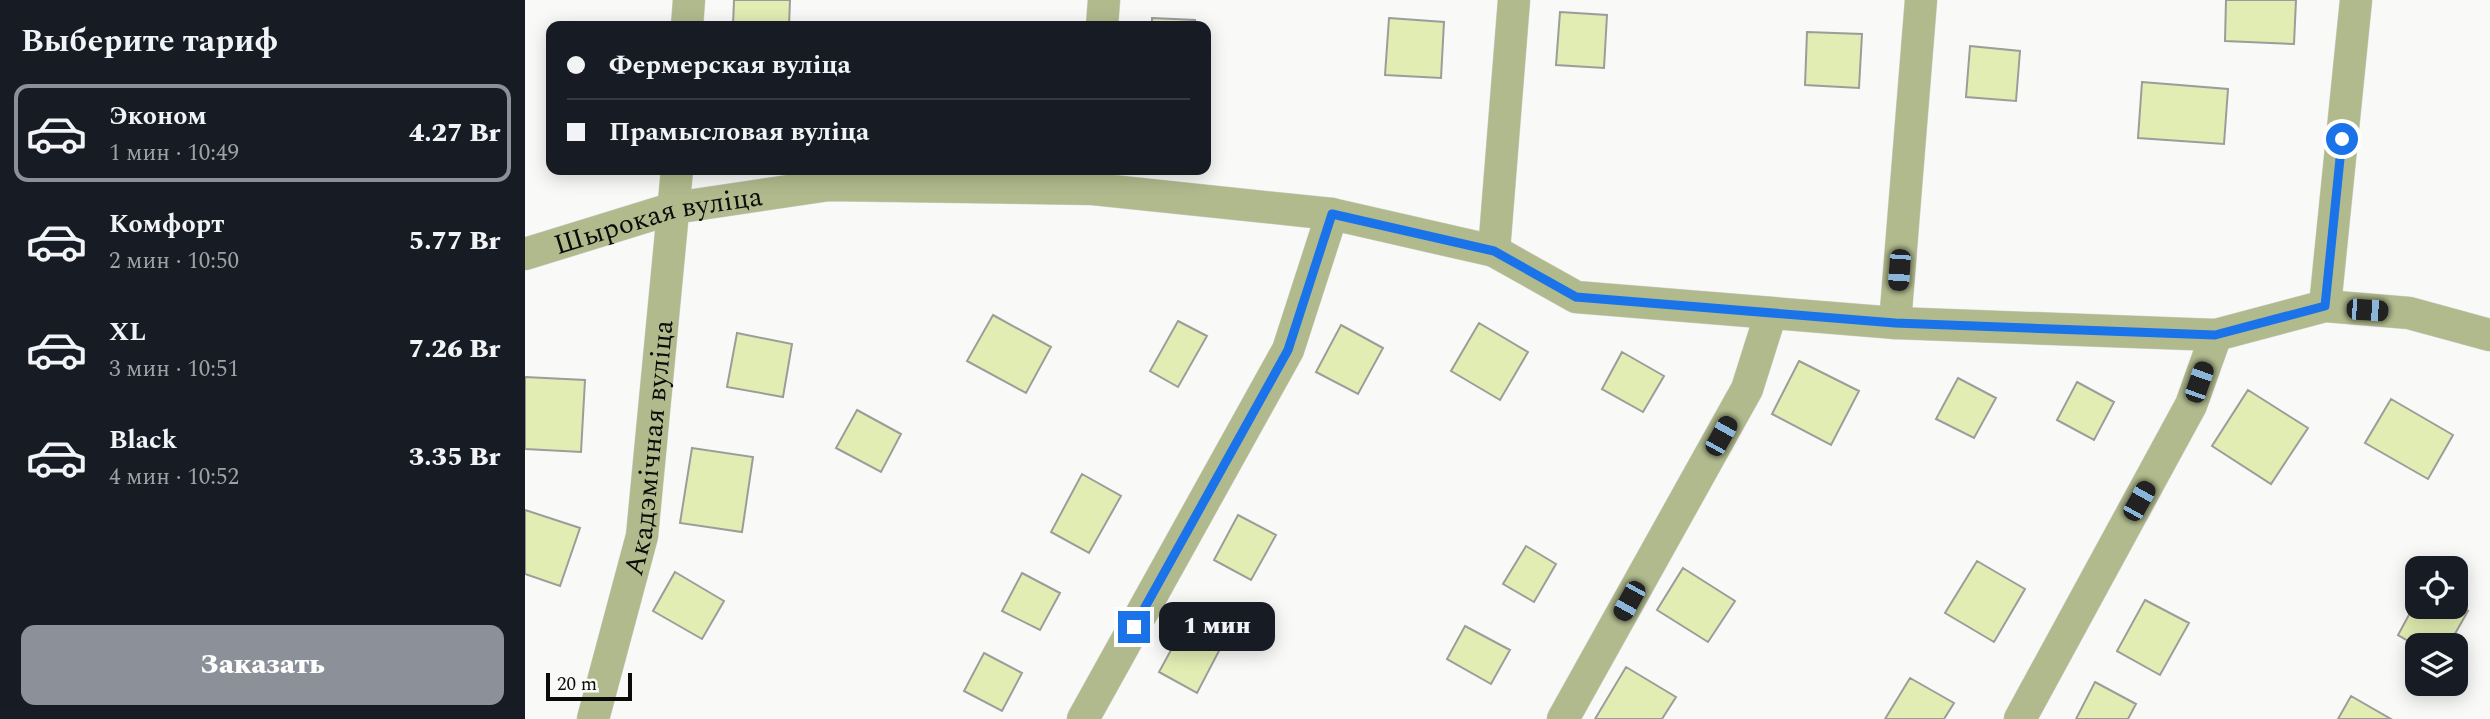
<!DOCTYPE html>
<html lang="ru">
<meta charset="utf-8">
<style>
:root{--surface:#171b24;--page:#20242c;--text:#f1f3f6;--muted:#9ea1a6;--line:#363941;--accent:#8c9099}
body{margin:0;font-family:Spectral,serif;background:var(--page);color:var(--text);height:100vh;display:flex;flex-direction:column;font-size:26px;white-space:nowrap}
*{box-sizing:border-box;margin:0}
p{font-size:23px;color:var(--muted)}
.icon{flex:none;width:38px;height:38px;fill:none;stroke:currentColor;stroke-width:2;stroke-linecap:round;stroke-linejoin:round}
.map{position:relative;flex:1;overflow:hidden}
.drawer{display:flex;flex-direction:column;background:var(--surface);width:525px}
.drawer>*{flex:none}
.guide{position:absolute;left:21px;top:21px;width:665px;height:154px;border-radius:14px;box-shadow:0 4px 18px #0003;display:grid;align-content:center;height:154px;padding:0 21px;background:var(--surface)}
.fabs{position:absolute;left:1880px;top:556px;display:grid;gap:14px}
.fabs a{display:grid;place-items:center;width:63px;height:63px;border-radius:14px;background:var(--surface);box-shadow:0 4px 18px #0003;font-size:35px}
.scale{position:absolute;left:21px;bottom:18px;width:86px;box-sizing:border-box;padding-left:7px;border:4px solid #0b0b0a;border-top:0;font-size:19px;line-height:24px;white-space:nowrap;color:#0b0b0a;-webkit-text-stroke:5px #f9faf7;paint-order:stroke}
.end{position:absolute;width:32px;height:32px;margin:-16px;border:9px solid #1a73e8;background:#fff;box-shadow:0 0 0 4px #fff}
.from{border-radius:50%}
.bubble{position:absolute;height:49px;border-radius:14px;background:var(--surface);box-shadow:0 4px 18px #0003;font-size:23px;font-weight:800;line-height:49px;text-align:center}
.car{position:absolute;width:21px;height:42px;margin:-21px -10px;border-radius:9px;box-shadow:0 0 5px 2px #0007;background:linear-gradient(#222 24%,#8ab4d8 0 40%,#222 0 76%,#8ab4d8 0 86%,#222 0)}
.guide b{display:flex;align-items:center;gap:24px;height:66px;font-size:26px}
.guide b+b{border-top:2px solid var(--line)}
.guide i{width:18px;height:18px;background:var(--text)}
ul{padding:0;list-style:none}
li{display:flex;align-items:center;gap:21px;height:98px;margin:0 14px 10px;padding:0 7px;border:4px solid transparent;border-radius:14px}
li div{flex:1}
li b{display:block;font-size:26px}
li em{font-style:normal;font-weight:800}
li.current{border-color:var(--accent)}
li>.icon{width:63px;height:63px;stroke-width:1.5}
h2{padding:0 21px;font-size:32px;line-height:84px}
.action{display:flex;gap:14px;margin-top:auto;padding:14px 21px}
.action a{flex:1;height:80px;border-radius:14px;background:var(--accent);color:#fff;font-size:28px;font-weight:800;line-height:80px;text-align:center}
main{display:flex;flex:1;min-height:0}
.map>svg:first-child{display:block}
.building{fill:#e1edb2;stroke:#9c9d9a;stroke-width:2}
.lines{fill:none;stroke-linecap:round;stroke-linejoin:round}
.minor-casing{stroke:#d3d4d1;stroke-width:33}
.minor{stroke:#b1ba8d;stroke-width:32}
.route{stroke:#1a73e8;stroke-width:9}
.labels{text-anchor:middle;stroke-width:7;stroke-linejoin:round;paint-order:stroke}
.street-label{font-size:28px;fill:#0b0b0a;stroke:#f9faf7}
</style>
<main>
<section class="drawer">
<h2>Выберите тариф</h2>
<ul>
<li class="current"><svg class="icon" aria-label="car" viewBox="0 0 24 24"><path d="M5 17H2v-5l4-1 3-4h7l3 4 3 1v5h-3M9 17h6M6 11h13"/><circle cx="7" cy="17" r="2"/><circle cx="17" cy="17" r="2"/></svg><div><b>Эконом</b><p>1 мин · 10:49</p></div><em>4.27 Br</em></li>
<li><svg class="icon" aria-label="car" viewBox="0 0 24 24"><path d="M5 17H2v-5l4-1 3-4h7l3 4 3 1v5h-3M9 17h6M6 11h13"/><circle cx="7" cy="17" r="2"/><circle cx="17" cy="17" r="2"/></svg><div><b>Комфорт</b><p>2 мин · 10:50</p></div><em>5.77 Br</em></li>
<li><svg class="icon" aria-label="car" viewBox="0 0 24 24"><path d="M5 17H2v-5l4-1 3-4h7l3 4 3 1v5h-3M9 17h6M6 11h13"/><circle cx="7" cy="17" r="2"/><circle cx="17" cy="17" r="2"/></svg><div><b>XL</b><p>3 мин · 10:51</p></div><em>7.26 Br</em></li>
<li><svg class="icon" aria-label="car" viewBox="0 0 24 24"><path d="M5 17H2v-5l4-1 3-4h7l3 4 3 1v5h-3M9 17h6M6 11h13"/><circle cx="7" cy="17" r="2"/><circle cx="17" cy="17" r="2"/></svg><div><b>Black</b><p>4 мин · 10:52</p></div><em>3.35 Br</em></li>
</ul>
<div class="action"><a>Заказать</a></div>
</section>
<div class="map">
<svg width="1965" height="719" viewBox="0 0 1965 719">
<rect width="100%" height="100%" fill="#f9faf7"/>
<!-- building -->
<path class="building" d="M209,0H265L264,26H208Z
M1701,0H1771L1769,44L1700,41Z
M1035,12L1082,15L1079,68L1031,65Z
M627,18L670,20V26H627Z
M864,18L919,22L916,78L860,75Z
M1282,32L1337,34L1334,88L1280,85Z
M1445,46L1495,51L1491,101L1441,97Z
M1617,82L1703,89L1699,144L1613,138Z
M468,315L526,347L501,393L442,361Z
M653,321L682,336L653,387L625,371Z
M954,323L1003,352L975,400L926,371Z
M816,325L858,348L833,394L791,372Z
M212,333L267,344L258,397L202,387Z
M1097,352L1139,376L1118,412L1077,389Z
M1274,361L1334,391L1306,445L1247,414Z
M0,377L60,380L56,452L0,449Z
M1433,378L1471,398L1449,438L1411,419Z
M1552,382L1589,402L1569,440L1532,420Z
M1723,390L1783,428L1746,484L1687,446Z
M1866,399L1928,435L1903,479L1840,443Z
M332,410L376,434L356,472L311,448Z
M167,448L228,457L217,532L155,523Z
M557,474L596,496L564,553L526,532Z
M0,510L55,528L35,586L0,574Z
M713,515L751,535L726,580L689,560Z
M1001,546L1031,564L1009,602L978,584Z
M1452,561L1500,589L1469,642L1420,613Z
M1158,568L1210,601L1183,642L1132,610Z
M150,572L199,601L177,639L128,611Z
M497,573L535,593L515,630L477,611Z
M1620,600L1664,623L1635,675L1592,651Z
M1892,600V607H1930V604L1943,611L1923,646H1892L1873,635Z
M940,626L985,650L966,684L922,659Z
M658,628L695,649L672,693L634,672Z
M459,653L497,673L477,711L439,691Z
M1101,667L1151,697L1137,719H1070Z
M1385,678L1429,703L1419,719H1360Z
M1570,682L1611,704L1603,719H1551Z
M1826,696L1866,719H1813Z"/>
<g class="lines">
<defs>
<g id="minor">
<path d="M162,26L164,0"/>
<path d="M577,26L579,0"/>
<path d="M969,251L989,0"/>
<path id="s1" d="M0,254L149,208L304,185L568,189L807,214L969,251L1051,297L1370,323L1691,335L1800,306L1884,313L1965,335"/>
<path d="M1800,306L1831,0"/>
<path d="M1370,323L1396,0"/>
<path id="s2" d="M68,719L117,536L152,170"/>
<path d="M558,719L763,350L807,214"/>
<path d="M1038,719L1222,389L1246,313"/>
<path d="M1495,719L1666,405L1691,335"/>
</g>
</defs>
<!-- minor casing -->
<use href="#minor" class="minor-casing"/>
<!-- minor -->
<use href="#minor" class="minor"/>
</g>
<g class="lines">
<!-- route -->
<path class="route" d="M609,627L763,350L807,214L969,251L1051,297L1370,323L1690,335L1800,306L1817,139"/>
</g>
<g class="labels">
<!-- street labels -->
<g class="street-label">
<text dy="10" stroke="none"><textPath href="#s1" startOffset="138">Шырокая вуліца</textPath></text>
<text dy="10" stroke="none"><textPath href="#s2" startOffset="278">Акадэмічная вуліца</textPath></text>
</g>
</g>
</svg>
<div class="fabs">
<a><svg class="icon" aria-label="locate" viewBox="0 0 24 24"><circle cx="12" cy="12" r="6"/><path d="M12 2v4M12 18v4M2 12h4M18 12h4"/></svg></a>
<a><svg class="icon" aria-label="layers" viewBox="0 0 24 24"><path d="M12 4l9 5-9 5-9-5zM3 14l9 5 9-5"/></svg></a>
</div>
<div class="scale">20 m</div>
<i class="end from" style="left:1817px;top:139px"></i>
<i class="end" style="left:609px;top:627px"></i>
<div class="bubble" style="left:634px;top:602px;width:116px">1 мин</div>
<i class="car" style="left:1374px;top:270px;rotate:184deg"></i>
<i class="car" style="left:1842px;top:310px;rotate:94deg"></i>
<i class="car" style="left:1674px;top:382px;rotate:19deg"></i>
<i class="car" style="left:1196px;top:436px;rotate:29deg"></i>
<i class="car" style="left:1614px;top:501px;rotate:29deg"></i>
<i class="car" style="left:1104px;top:601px;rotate:209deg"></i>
<div class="guide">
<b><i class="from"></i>Фермерская вуліца</b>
<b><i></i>Прамысловая вуліца</b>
</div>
</div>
</main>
